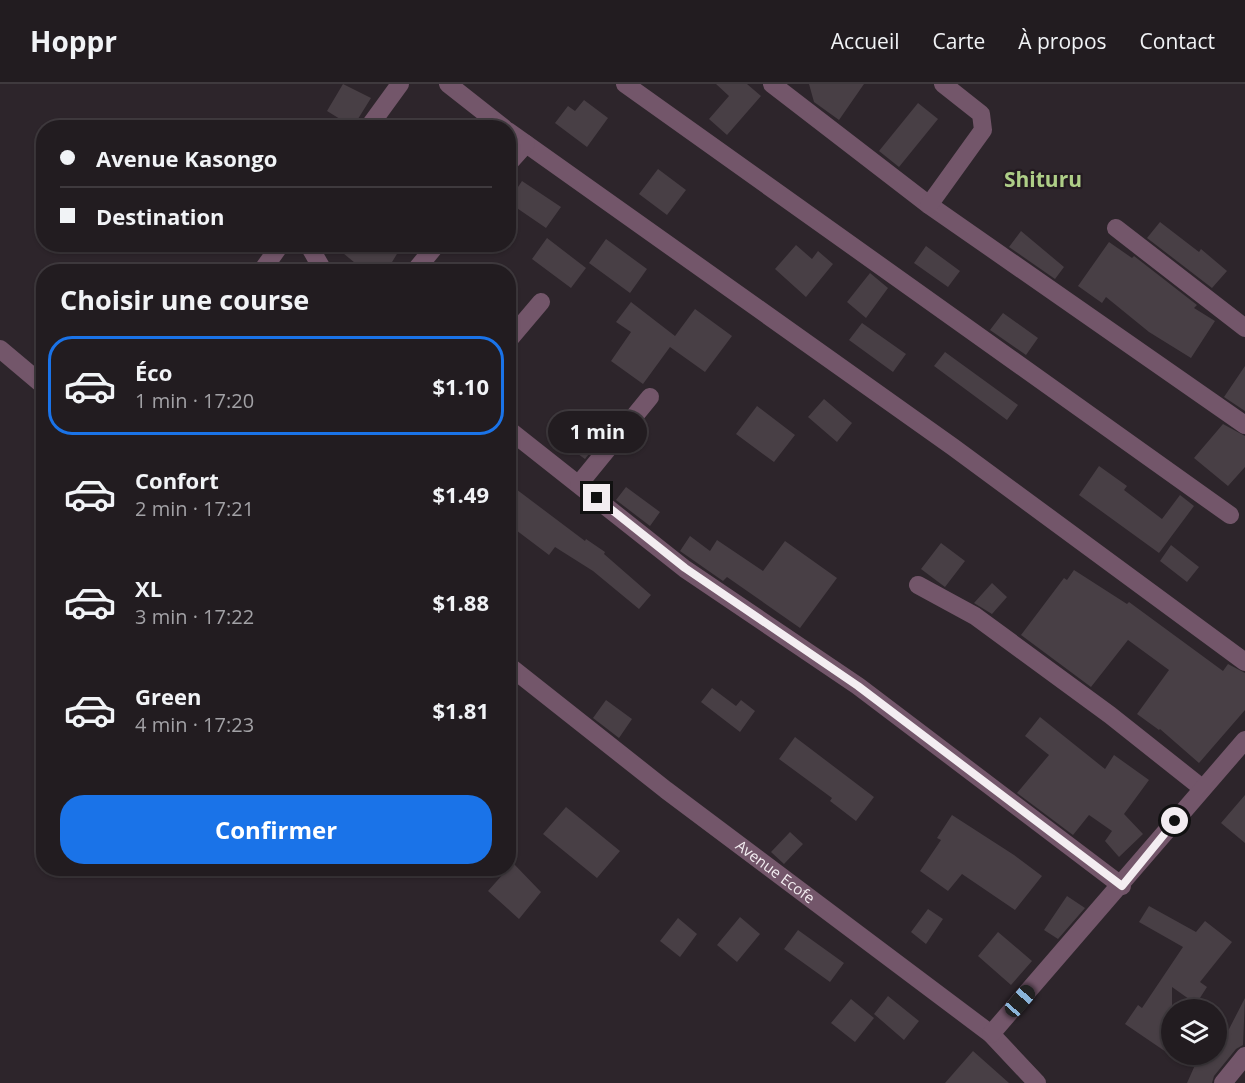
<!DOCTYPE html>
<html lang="fr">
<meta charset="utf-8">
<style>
:root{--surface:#221c20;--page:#2a2529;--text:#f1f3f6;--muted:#a2a1a5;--line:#3f3a3e;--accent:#1a73e8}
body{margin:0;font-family:"Open Sans",sans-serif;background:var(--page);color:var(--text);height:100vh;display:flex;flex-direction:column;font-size:22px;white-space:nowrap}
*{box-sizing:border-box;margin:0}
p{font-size:20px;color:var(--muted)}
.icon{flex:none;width:33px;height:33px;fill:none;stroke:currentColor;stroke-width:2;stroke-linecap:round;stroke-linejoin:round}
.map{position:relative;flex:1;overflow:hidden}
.sheet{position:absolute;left:36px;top:180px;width:480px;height:612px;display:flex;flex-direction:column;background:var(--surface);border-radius:24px;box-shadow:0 2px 4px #0004,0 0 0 2px var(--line)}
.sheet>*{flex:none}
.hud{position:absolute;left:36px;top:36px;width:480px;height:132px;border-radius:24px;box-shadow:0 2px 4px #0004,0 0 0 2px var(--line);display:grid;align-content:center;height:132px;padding:0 24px;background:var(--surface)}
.tools{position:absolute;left:1161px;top:915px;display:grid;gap:12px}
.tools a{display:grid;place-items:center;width:66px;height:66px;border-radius:50%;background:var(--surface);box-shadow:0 2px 4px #0004,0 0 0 2px var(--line);font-size:30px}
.end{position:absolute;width:27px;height:27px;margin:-14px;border:8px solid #f3edf1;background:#111;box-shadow:0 0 0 3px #111}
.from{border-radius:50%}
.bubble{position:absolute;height:42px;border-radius:21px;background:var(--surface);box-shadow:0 2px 4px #0004,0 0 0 2px var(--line);font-size:20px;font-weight:700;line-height:42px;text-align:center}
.car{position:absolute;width:18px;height:36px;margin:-18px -9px;border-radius:8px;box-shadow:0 0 4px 2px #0007;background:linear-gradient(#222 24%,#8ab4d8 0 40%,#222 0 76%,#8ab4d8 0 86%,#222 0)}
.hud b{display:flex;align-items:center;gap:21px;height:57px;font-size:22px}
.hud b+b{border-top:2px solid var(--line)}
.hud i{width:15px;height:15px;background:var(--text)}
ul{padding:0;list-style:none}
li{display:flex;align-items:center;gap:18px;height:99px;margin:0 12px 9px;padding:0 12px;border:3px solid transparent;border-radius:24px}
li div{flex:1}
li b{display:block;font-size:22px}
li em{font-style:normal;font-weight:700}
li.active{border-color:var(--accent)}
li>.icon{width:54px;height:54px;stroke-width:1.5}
h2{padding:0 24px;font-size:27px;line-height:72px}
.action{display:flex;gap:12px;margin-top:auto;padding:12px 24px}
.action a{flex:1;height:69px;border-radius:24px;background:var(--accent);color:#fff;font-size:24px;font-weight:700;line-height:69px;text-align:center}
header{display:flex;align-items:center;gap:36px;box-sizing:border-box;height:84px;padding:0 30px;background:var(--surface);border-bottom:2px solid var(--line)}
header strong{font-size:28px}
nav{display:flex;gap:33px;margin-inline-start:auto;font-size:21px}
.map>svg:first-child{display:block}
.building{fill:#483f45}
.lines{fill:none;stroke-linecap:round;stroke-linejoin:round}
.minor{stroke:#73566a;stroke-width:18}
.route{stroke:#f3edf1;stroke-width:8}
.labels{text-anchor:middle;stroke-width:4.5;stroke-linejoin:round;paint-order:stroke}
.street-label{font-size:15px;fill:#f3edf1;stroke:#241b21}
.district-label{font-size:21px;font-weight:bold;fill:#aece87;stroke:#241b21}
</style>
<header>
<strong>Hoppr</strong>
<nav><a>Accueil</a><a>Carte</a><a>À propos</a><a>Contact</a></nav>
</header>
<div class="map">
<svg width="1245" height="999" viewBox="0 0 1245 999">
<rect width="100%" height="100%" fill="#2d252b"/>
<!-- building -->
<path class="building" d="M343,0L371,14L353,43L327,27Z
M716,0H747L761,12L727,51L709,35L729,12Z
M809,0H864L839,36L814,18Z
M584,16L608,34L587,63L555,39L568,22L575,27Z
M918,19L938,35L899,83L879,67Z
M658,85L686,106L667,131L639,110Z
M522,97L561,123L546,144L508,118Z
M1160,138L1199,168L1201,165L1227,187L1212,204L1147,154Z
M1021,147L1064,183L1055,195L1009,163Z
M547,154L586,184L571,204L532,175Z
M606,155L647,185L630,209L589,179Z
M1109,158L1132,174L1134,172L1197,221L1194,224L1215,237L1191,274L1149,248L1106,213L1102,219L1078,202Z
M332,160H403L386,188H366Z
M796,161L812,175L818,167L833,180L806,213L775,185Z
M926,162L960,187L948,203L914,179Z
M870,189L888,204L866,234L847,218Z
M631,218L675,252L695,225L732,252L705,288L670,263L643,300L611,277L631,248L616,238Z
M1003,229L1038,254L1026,271L990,246Z
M862,239L906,270L893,288L849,256Z
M945,268L1018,321L1007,336L934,282Z
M1245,282V327L1224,313Z
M824,315L852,339L837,358L808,333Z
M757,322L795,351L774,378L736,350Z
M575,330L604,351L585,375L557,355Z
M1223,340L1245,352V383L1228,402L1194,374Z
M1099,382L1127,402L1124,406L1162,435L1180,411L1194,422L1159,469L1079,411Z
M508,399L585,457L586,455L605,468L604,470L651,511L639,525L593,487L555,463L549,471L508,440Z
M626,403L660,428L650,442L616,416Z
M690,452L710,467L717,456L763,487L785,457L837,494L800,544L727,493L723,497L680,467Z
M941,459L965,477L945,503L921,485Z
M1171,461L1199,483L1187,498L1160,477Z
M1074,486L1127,520L1129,518L1223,587L1228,580L1245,589V626L1199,679L1160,645L1159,646L1137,630L1169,586L1128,556L1091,603L1021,551L1064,494L1067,496Z
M992,499L1007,513L992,530L974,519Z
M712,604L736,622L741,616L755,627L740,648L701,618Z
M606,616L632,635L619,654L593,634Z
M1040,633L1105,685L1114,671L1149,696L1124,730L1143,750L1119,773L1105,757L1112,747L1089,731L1073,751L1017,709L1049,671L1025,652Z
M795,653L874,713L856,737L830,717L832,714L779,675Z
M1245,711V759L1221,739Z
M566,723L620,767L597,794L543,750Z
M952,731L1014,771L1042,792L1015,826L962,790L948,807L920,787L941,756L937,754Z
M790,748L803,760L784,780L771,768Z
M513,779L541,808L519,835L488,807Z
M1067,812L1085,824L1058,855L1044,846Z
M1149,822L1196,848L1205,837L1232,858L1200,898L1207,903L1196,920L1172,903V972L1125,940L1138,921L1142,924L1183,863L1139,838Z
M928,825L943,835L926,860L911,848Z
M740,833L760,850L737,878L717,861Z
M678,834L697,850L680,873L660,857Z
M798,846L844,879L830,898L784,865Z
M998,848L1032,877L1011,901L978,872Z
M888,912L919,937L904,956L874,930Z
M1245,914L1243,961L1236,965L1214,992L1212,999H1187L1200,970H1216V942L1228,947Z
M851,915L874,934L855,958L831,939Z
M973,967L1009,999H945Z"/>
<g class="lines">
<!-- minor -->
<g class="minor">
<path d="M448,0L504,44"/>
<path d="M625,0L1230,431"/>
<path d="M772,0L929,121L1245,341"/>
<path d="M368,44L400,0"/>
<path d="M508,47L953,363L1245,578"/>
<path d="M508,80L526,60"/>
<path d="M929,121L983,46L981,30L943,0"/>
<path d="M1116,144L1245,244"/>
<path d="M308,160L324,188"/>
<path d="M261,188L281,160"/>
<path d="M414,188L437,160"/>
<path d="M508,257L541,218"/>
<path d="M0,265L44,302"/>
<path d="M508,345L685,485L858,602L1122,802"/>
<path d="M579,400L650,313"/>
<path d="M918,501L975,532L1110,631L1202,704"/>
<path id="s1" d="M508,581L666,706L991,950L1037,999"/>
<path d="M991,950L1245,656"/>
<path d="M1223,999L1245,972"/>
</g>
</g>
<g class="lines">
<!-- route -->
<path class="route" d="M597,414L685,484L858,602L1122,802L1175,737"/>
</g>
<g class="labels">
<!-- street labels -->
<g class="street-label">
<text dy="5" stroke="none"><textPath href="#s1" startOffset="338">Avenue Ecofe</textPath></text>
</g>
<!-- district labels -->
<g class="district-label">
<text x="1043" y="103">Shituru</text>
</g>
</g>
</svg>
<div class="tools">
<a><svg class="icon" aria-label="layers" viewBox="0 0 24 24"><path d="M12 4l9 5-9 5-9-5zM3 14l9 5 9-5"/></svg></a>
</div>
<i class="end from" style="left:1175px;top:737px"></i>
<i class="end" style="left:597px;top:414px"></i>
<div class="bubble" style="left:548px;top:327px;width:99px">1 min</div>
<i class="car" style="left:1020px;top:917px;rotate:41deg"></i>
<div class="hud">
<b><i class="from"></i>Avenue Kasongo</b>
<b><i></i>Destination</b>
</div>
<section class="sheet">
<h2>Choisir une course</h2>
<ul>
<li class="active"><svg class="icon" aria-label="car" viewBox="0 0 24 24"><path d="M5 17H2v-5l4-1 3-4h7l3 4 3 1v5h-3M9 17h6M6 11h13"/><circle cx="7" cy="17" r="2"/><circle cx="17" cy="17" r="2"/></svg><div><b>Éco</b><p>1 min · 17:20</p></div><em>$1.10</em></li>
<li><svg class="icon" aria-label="car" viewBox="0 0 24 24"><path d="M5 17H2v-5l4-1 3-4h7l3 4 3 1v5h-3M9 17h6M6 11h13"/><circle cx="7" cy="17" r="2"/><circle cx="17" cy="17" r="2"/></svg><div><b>Confort</b><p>2 min · 17:21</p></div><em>$1.49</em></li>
<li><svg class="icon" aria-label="car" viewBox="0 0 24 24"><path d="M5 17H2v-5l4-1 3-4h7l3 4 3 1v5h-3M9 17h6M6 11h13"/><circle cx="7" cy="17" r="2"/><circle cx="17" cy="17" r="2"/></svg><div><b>XL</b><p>3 min · 17:22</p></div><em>$1.88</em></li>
<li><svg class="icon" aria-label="car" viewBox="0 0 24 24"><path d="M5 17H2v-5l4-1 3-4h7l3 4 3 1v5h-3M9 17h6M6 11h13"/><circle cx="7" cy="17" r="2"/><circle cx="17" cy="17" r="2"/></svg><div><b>Green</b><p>4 min · 17:23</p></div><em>$1.81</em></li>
</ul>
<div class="action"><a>Confirmer</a></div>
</section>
</div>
